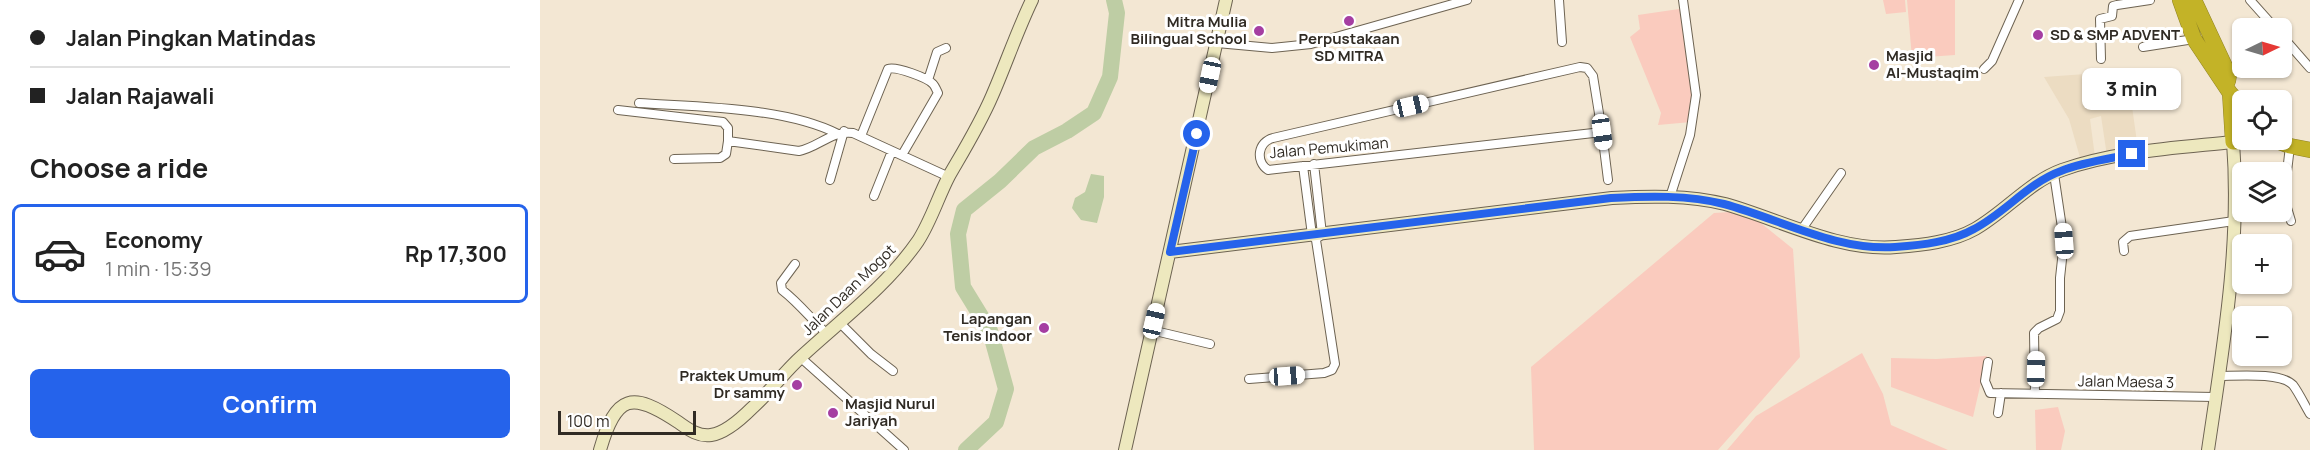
<!DOCTYPE html>
<meta charset="utf-8">
<style>
:root{--surface:#fff;--page:#f6f6f6;--text:#222;--muted:#767676;--line:#e0e0e0;--accent:#2563eb}
body{margin:0;font-family:Manrope,sans-serif;background:var(--page);color:var(--text);height:100vh;display:flex;flex-direction:column;font-size:22px;white-space:nowrap}
*{box-sizing:border-box;margin:0}
p{font-size:20px;color:var(--muted)}
.icon{flex:none;width:33px;height:33px;fill:none;stroke:currentColor;stroke-width:2;stroke-linecap:round;stroke-linejoin:round}
.map{position:relative;flex:1;overflow:hidden}
.side{display:flex;flex-direction:column;background:var(--surface);width:540px}
.side>*{flex:none}
.guide{display:grid;align-content:center;height:132px;padding:0 30px;background:var(--surface)}
.needle{width:39px;rotate:85deg}
.tools{position:absolute;left:1692px;top:18px;display:grid;gap:12px}
.tools a{display:grid;place-items:center;width:60px;height:60px;border-radius:9px;background:var(--surface);box-shadow:0 2px 4px #0004;font-size:30px}
.scale{position:absolute;left:18px;bottom:15px;width:138px;box-sizing:border-box;padding-left:6px;border:3px solid #302b24;border-top:0;font-size:16px;line-height:21px;white-space:nowrap;color:#302b24;-webkit-text-stroke:4px #fff;paint-order:stroke}
.end{position:absolute;width:27px;height:27px;margin:-14px;border:8px solid #2563eb;background:#fff;box-shadow:0 0 0 3px #fff}
.from{border-radius:50%}
.bubble{position:absolute;height:42px;border-radius:9px;background:var(--surface);box-shadow:0 2px 4px #0004;font-size:20px;font-weight:700;line-height:42px;text-align:center}
.car{position:absolute;width:18px;height:36px;margin:-18px -9px;border-radius:8px;box-shadow:0 0 4px 2px #0007;background:linear-gradient(#fff 24%,#345 0 40%,#fff 0 76%,#345 0 86%,#fff 0)}
.guide b{display:flex;align-items:center;gap:21px;height:57px;font-size:22px}
.guide b+b{border-top:2px solid var(--line)}
.guide i{width:15px;height:15px;background:var(--text)}
ul{padding:0;list-style:none}
li{display:flex;align-items:center;gap:18px;height:99px;margin:0 12px 9px;padding:0 18px;border:3px solid transparent;border-radius:9px}
li div{flex:1}
li b{display:block;font-size:22px}
li em{font-style:normal;font-weight:700}
li.on{border-color:var(--accent)}
li>.icon{width:54px;height:54px;stroke-width:1.5}
h2{padding:0 30px;font-size:27px;line-height:72px}
.cta{display:flex;gap:12px;margin-top:auto;padding:12px 30px}
.cta a{flex:1;height:69px;border-radius:9px;background:var(--accent);color:#fff;font-size:24px;font-weight:700;line-height:69px;text-align:center}
main{display:flex;flex:1;min-height:0}
.map>svg:first-child{display:block}
.built{fill:#ecdcc2}
.green{fill:#facbbe}
.water{fill:#becda4}
.lines{fill:none;stroke-linecap:round;stroke-linejoin:round}
.river{stroke:#becda4;stroke-width:16}
.street-casing{stroke:#6d6352;stroke-width:10}
.secondary-casing{stroke:#6d6352;stroke-width:14}
.highway-casing{stroke:#908326;stroke-width:16}
.street{stroke:#fff;stroke-width:8}
.secondary{stroke:#ede8be;stroke-width:12}
.highway{stroke:#c3b327;stroke-width:15}
.route{stroke:#2563eb;stroke-width:8}
.poi-dot{fill:#a53ea2;stroke:#fff;stroke-width:2}
.labels{text-anchor:middle;stroke-width:6;stroke-linejoin:round;paint-order:stroke}
.poi-label{font-size:15px;font-weight:bold;fill:#302b24;stroke:#fff;text-anchor:end}
.street-label{font-size:15px;fill:#302b24;stroke:#fff}
</style>
<main>
<section class="side">
<div class="guide">
<b><i class="from"></i>Jalan Pingkan Matindas</b>
<b><i></i>Jalan Rajawali</b>
</div>
<h2>Choose a ride</h2>
<ul>
<li class="on"><svg class="icon" aria-label="car" viewBox="0 0 24 24"><path d="M5 17H2v-5l4-1 3-4h7l3 4 3 1v5h-3M9 17h6M6 11h13"/><circle cx="7" cy="17" r="2"/><circle cx="17" cy="17" r="2"/></svg><div><b>Economy</b><p>1 min · 15:39</p></div><em>Rp 17,300</em></li>
</ul>
<div class="cta"><a>Confirm</a></div>
</section>
<div class="map">
<svg width="1770" height="450" viewBox="0 0 1770 450">
<rect width="100%" height="100%" fill="#f3e7d3"/>
<!-- built -->
<path class="built" d="M1587,71L1598,149L1567,156L1561,116L1550,119L1555,157L1541,161L1529,119L1504,77Z"/>
<!-- green -->
<path class="green" d="M1343,0H1365L1366,12L1346,14Z
M1367,0H1415V55L1372,58Z
M1139,9L1143,12L1154,95L1151,122L1118,125L1121,113L1090,37L1100,29L1098,15Z
M1206,211L1253,249L1260,357L1178,450H994L991,367L1174,213Z
M1322,353L1343,394L1351,425L1408,450H1187L1216,416Z
M1447,356L1433,417L1351,387V358L1396,359Z
M1518,407L1525,431L1521,450H1496L1495,410Z"/>
<!-- water -->
<path class="water" d="M551,174L564,176V197L557,223L541,220L532,208L535,198L545,192Z"/>
<g class="lines">
<!-- river -->
<path class="river" d="M426,450L456,422L466,389L450,331L423,287L418,234L424,210L460,181L494,148L527,131L554,113L570,77L577,13L574,0"/>
<defs>
<path id="street" d="M1019,0L1022,42
M1710,0L1735,28
M1742,36L1770,68
M677,43L732,48L771,44L927,0
M1603,47L1654,39
M1561,59L1560,19L1572,16L1573,6L1577,5L1610,0
M1040,67L1047,68L1053,76L1062,132L728,170C715,161 718,142 733,138Z
M1444,69L1452,61L1479,0
M388,80L397,52L406,48
M99,103C159,107 245,107 298,134
M78,110L183,122L188,128V141L259,151C279,147 292,130 313,133L409,177
M1062,132L1068,180
M321,136L348,69C356,66 388,78 393,84C395,86 397,91 398,93L362,155
M1750,146L1744,198L1751,221
M134,159L180,158L186,154L188,141
M774,164L782,234L779,237
M290,180L304,131
M334,196L352,151
M1130,197L1150,135L1156,95L1143,0
M1262,229L1301,173
M1584,251L1583,242L1590,236L1694,221
M255,264L241,283L242,290C259,303 271,319 287,334
M300,323L331,354L353,371
M611,330L670,344
M260,357L364,450
M1448,362L1445,381L1450,393L1675,397
M1679,376C1696,376 1741,372 1753,385C1759,393 1764,404 1770,414
M709,379L784,373L792,370L795,364L776,240L772,235L763,166
M1495,394L1494,333L1499,328L1517,319L1520,311V278L1524,241L1514,174
M1458,413L1461,393"/>
<path id="secondary" d="M630,252L1072,198C1109,196 1148,195 1185,204C1239,219 1299,252 1356,247C1383,245 1412,242 1435,229C1465,212 1489,182 1522,170C1576,151 1636,148 1693,142C1701,245 1683,348 1668,450
M60,450C76,394 92,391 138,422C148,429 158,437 171,435C185,433 202,418 212,408C230,392 244,372 262,356C301,320 347,286 378,241C391,221 398,197 409,176C424,150 440,124 452,96C466,64 477,31 492,0
M585,450L686,0"/>
<path id="highway" d="M1640,0L1654,39L1690,93L1702,106
M1654,0L1689,75L1688,81
M1690,93L1693,142L1730,140
M1734,140L1750,146L1770,150"/>
</defs>
<!-- street casing -->
<use href="#street" class="street-casing"/>
<!-- secondary casing -->
<use href="#secondary" class="secondary-casing"/>
<!-- highway casing -->
<use href="#highway" class="highway-casing"/>
<!-- street -->
<use href="#street" class="street"/>
<!-- secondary -->
<use href="#secondary" class="secondary"/>
<!-- highway -->
<use href="#highway" class="highway"/>
</g>
<g class="lines">
<!-- route -->
<path class="route" d="M657,134L630,252L1071,198C1109,196 1148,195 1184,204C1240,219 1296,251 1355,247C1382,245 1411,242 1434,229C1465,213 1488,183 1521,171C1543,162 1568,159 1592,154"/>
</g>
<!-- markers -->
<g class="poi-dot">
<circle cx="809" cy="21" r="6"/>
<circle cx="719" cy="31" r="6"/>
<circle cx="1498" cy="35" r="6"/>
<circle cx="1334" cy="65" r="6"/>
<circle cx="504" cy="328" r="6"/>
<circle cx="257" cy="385" r="6"/>
<circle cx="293" cy="413" r="6"/>
</g>
<g class="labels">
<!-- poi labels -->
<g class="poi-label">
<text x="707" y="27">Mitra Mulia<tspan x="707" dy="17">Bilingual School</tspan></text>
<text x="1510" y="40" text-anchor="start">SD &amp; SMP ADVENT</text>
<text x="809" y="44" text-anchor="middle">Perpustakaan<tspan x="809" dy="17">SD MITRA</tspan></text>
<text x="1346" y="61" text-anchor="start">Masjid<tspan x="1346" dy="17">Al-Mustaqim</tspan></text>
<text x="492" y="324">Lapangan<tspan x="492" dy="17">Tenis Indoor</tspan></text>
<text x="245" y="381">Praktek Umum<tspan x="245" dy="17">Dr sammy</tspan></text>
<text x="305" y="409" text-anchor="start">Masjid Nurul<tspan x="305" dy="17">Jariyah</tspan></text>
</g>
<!-- street labels -->
<g class="street-label">
<text transform="translate(789 148) rotate(-5)" y="5">Jalan Pemukiman</text>
<text transform="translate(309 290) rotate(-44)" y="5">Jalan Daan Mogot</text>
<text transform="translate(1586 382) rotate(1)" y="5">Jalan Maesa 3</text>
</g>
</g>
</svg>
<div class="tools">
<a><svg class="needle" viewBox="-14 -14 28 28"><path d="M0-13l5 13h-10z" fill="#e53935"/><path d="M0 13l5-13h-10z" fill="#767676"/></svg></a>
<a><svg class="icon" aria-label="locate" viewBox="0 0 24 24"><circle cx="12" cy="12" r="6"/><path d="M12 2v4M12 18v4M2 12h4M18 12h4"/></svg></a>
<a><svg class="icon" aria-label="layers" viewBox="0 0 24 24"><path d="M12 4l9 5-9 5-9-5zM3 14l9 5 9-5"/></svg></a>
<a>+</a>
<a>−</a>
</div>
<div class="scale">100 m</div>
<i class="end from" style="left:657px;top:134px"></i>
<i class="end" style="left:1592px;top:154px"></i>
<div class="bubble" style="left:1542px;top:68px;width:99px">3 min</div>
<i class="car" style="left:670px;top:75px;rotate:192deg"></i>
<i class="car" style="left:871px;top:106px;rotate:77deg"></i>
<i class="car" style="left:1062px;top:132px;rotate:172deg"></i>
<i class="car" style="left:1524px;top:241px;rotate:356deg"></i>
<i class="car" style="left:614px;top:321px;rotate:13deg"></i>
<i class="car" style="left:1496px;top:369px;rotate:1deg"></i>
<i class="car" style="left:747px;top:376px;rotate:86deg"></i>
</div>
</main>
